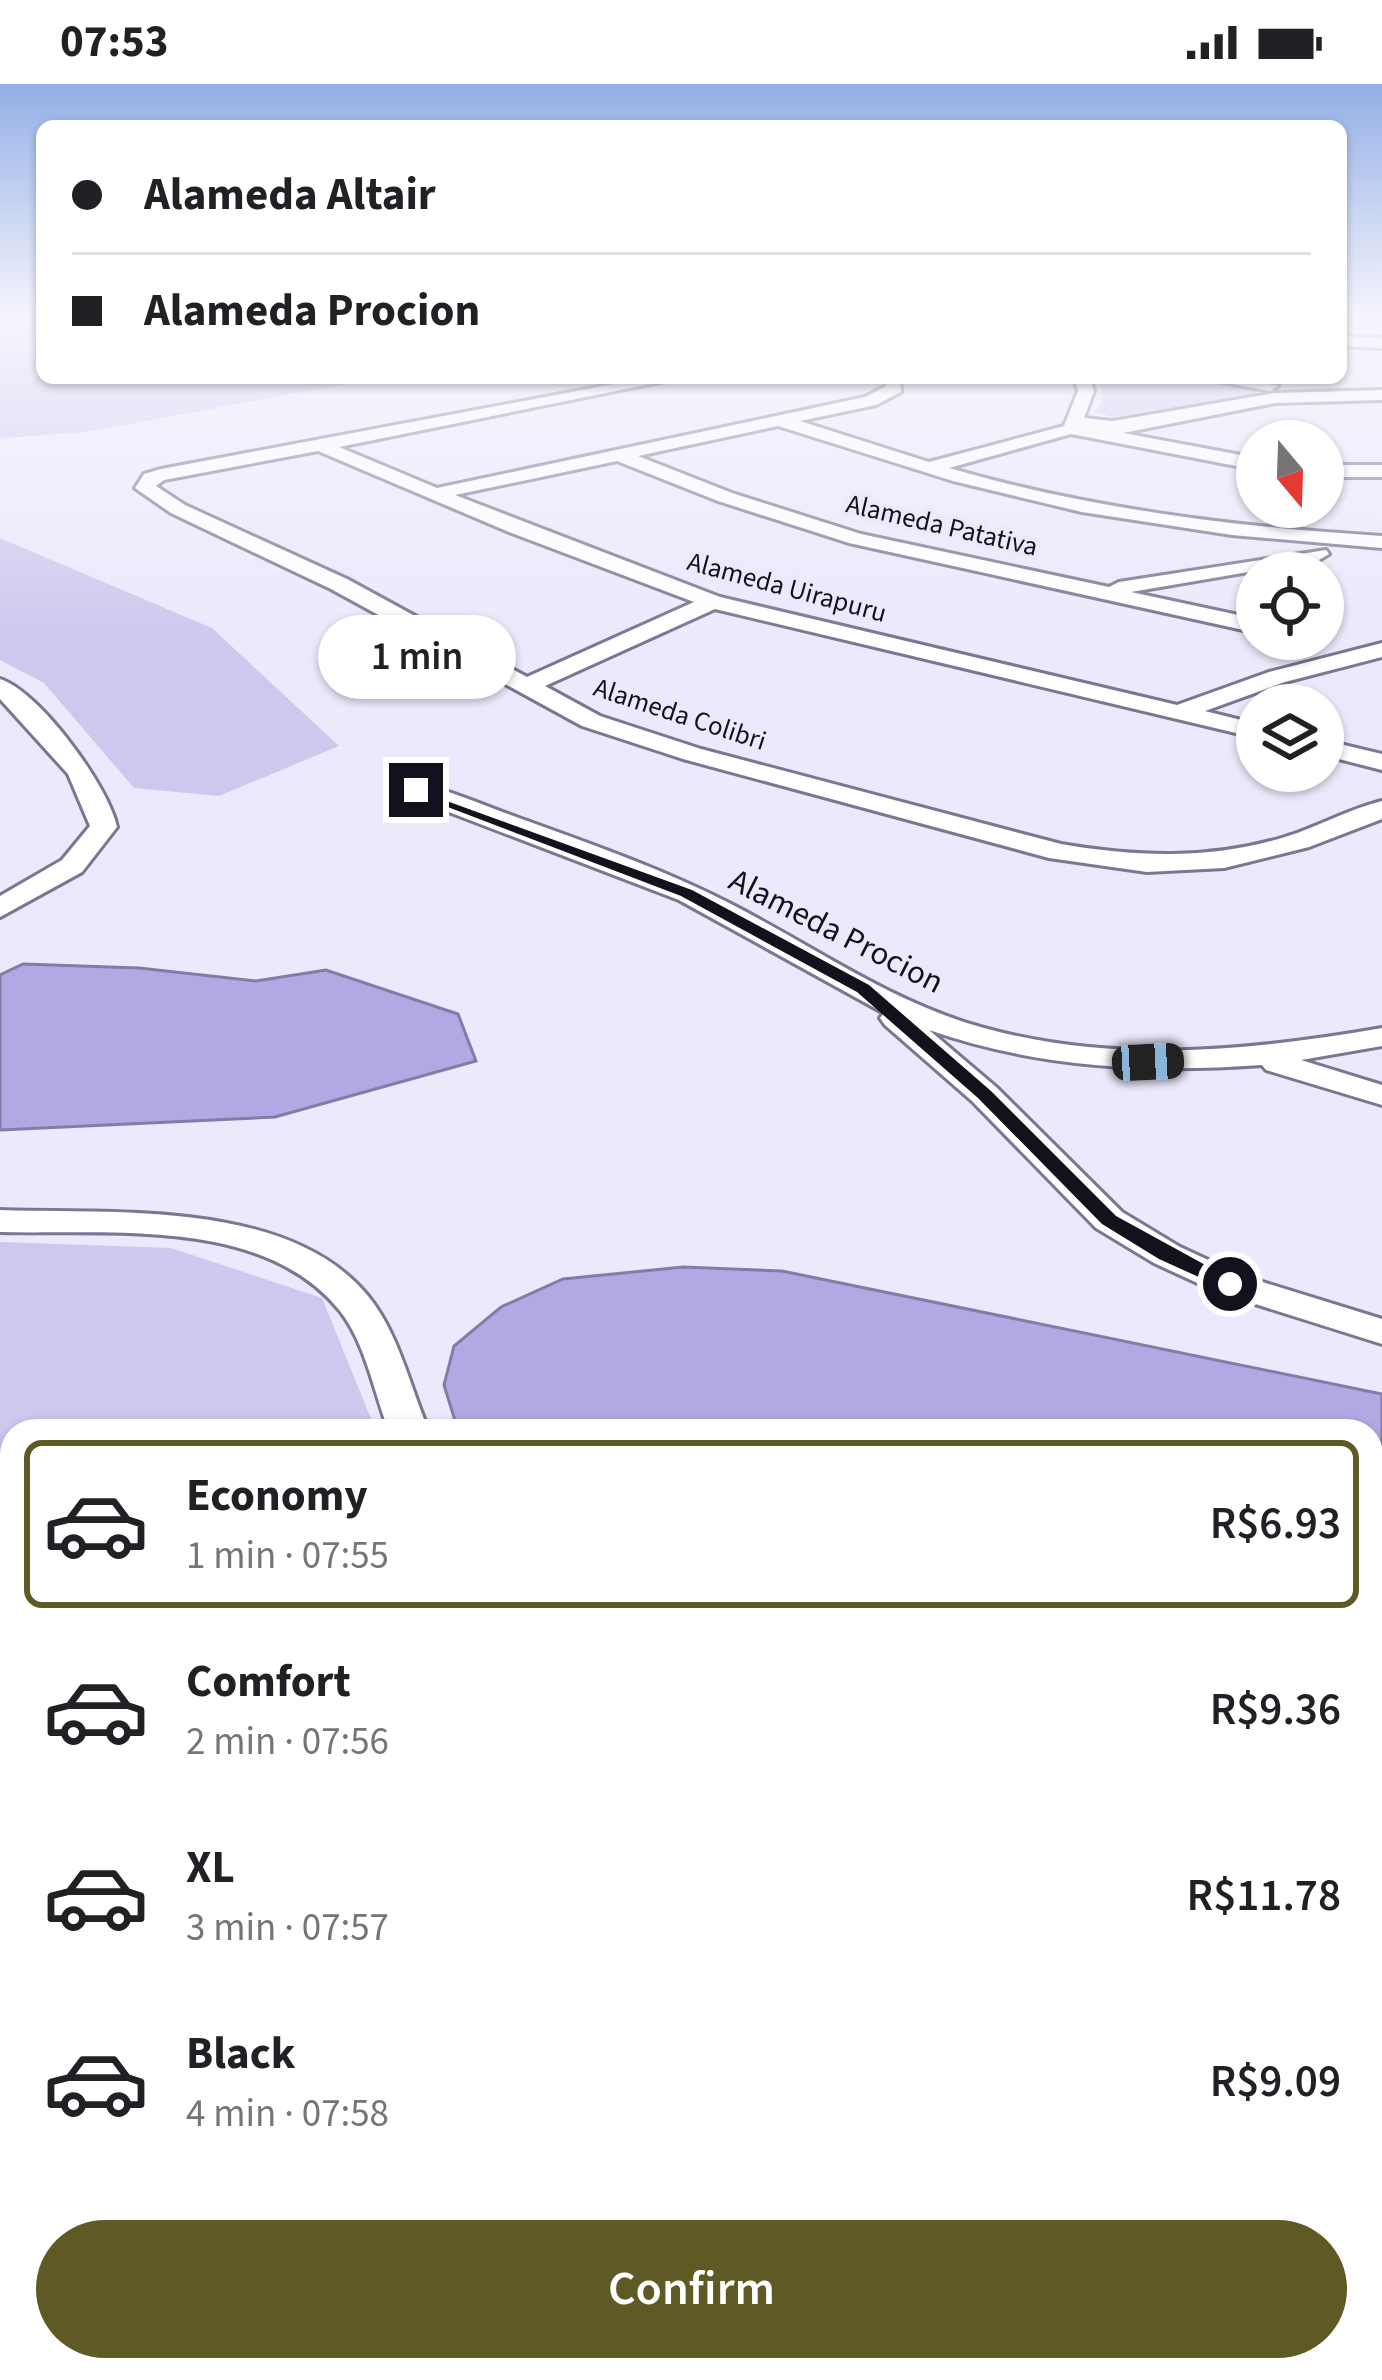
<!DOCTYPE html>
<meta charset="utf-8">
<style>
:root{--surface:#fff;--page:#f6f6f6;--text:#202124;--muted:#757577;--line:#e0e0e0;--accent:#5f5926}
body{margin:0;font-family:"Source Sans 3",sans-serif;background:var(--page);color:var(--text);height:100vh;display:flex;flex-direction:column;font-size:45px;white-space:nowrap}
*{box-sizing:border-box;margin:0}
p{font-size:39px;color:var(--muted)}
.icon{flex:none;width:66px;height:66px;fill:none;stroke:currentColor;stroke-width:2;stroke-linecap:round;stroke-linejoin:round}
.map{position:relative;flex:1;overflow:hidden}
.drawer{position:absolute;left:0px;top:1335px;width:1383px;height:963px;display:flex;flex-direction:column;background:var(--surface);border-radius:36px 36px 0 0;box-shadow:0 3px 9px #0004}
.drawer>*{flex:none}
.hud{position:absolute;left:36px;top:36px;width:1311px;height:264px;border-radius:18px;box-shadow:0 3px 9px #0004;display:grid;align-content:center;height:264px;padding:0 36px;background:var(--surface)}
.needle{width:78px;rotate:161deg}
.tools{position:absolute;left:1236px;top:336px;display:grid;gap:24px}
.tools a{display:grid;place-items:center;width:108px;height:108px;border-radius:50%;background:var(--surface);box-shadow:0 3px 9px #0004;font-size:60px}
.end{position:absolute;width:54px;height:54px;margin:-27px;border:15px solid #13111b;background:#fff;box-shadow:0 0 0 6px #fff}
.from{border-radius:50%}
.bubble{position:absolute;height:84px;border-radius:42px;background:var(--surface);box-shadow:0 3px 9px #0004;font-size:39px;font-weight:600;line-height:84px;text-align:center}
.car{position:absolute;width:36px;height:72px;margin:-36px -18px;border-radius:15px;box-shadow:0 0 9px 3px #0007;background:linear-gradient(#222 24%,#8ab4d8 0 40%,#222 0 76%,#8ab4d8 0 86%,#222 0)}
.hud b{display:flex;align-items:center;gap:42px;height:114px;font-size:45px}
.hud b+b{border-top:3px solid var(--line)}
.hud i{width:30px;height:30px;background:var(--text)}
ul{padding:21px 0 0;list-style:none}
li{display:flex;align-items:center;gap:36px;height:168px;margin:0 24px 18px;padding:0 12px;border:6px solid transparent;border-radius:18px}
li div{flex:1}
li b{display:block;font-size:45px}
li em{font-style:normal;font-weight:600}
li.selected{border-color:var(--accent)}
li>.icon{width:108px;height:108px;stroke-width:1.5}
.action{display:flex;gap:24px;margin-top:auto;padding:24px 36px}
.action a{flex:1;height:138px;border-radius:72px;background:var(--accent);color:#fff;font-size:48px;font-weight:600;line-height:138px;text-align:center}
.status{display:flex;justify-content:space-between;align-items:center;height:84px;padding:0 60px;background:var(--surface);direction:ltr}
.status svg{height:33px;fill:currentColor}
.map>svg:first-child{display:block}
.green{fill:#cec8ee}
.water{fill:#b3a8e4;stroke:#837ba8;stroke-width:3}
.lines{fill:none;stroke-linecap:round;stroke-linejoin:round}
.minor-casing{stroke:#7b7691;stroke-width:6}
.minor{fill:#fff;fill-rule:evenodd}
.route{fill:#13111b}
.labels{text-anchor:middle;stroke-width:9;stroke-linejoin:round;paint-order:stroke}
.far-street-label{font-size:27px;fill:#13111b;stroke:#ebe9fb}
.street-label{font-size:33px;fill:#13111b;stroke:#ebe9fb}
</style>
<div class="status"><b>07:53</b><svg viewBox="0 0 49 12"><path d="M0 12V9h3v3zM5 12V6h3v6zM10 12V3h3v9zM15 12V0h3v12zM26 1h20v11H26zM47 4h2v5h-2z"/></svg></div>
<div class="map">
<svg width="1382" height="2296" viewBox="0 0 1382 2296">
<rect width="100%" height="100%" fill="#ebe9fb"/>
<!-- green -->
<path class="green" d="M0,232H42V294H378L86,348L4,354L0,353Z
M1096,294H1186L1258,305L1257,310L1112,333L1094,327L1102,319L1101,300Z
M0,454L212,544L339,662L219,712L134,704L44,599L0,576Z
M0,1158L171,1164L322,1214L376,1347H12V1573L0,1570Z"/>
<!-- water -->
<path class="water" d="M23,880L139,884L256,897L326,886L458,930L476,977L275,1033L0,1046V891Z
M683,1183L782,1187L1382,1310V1922L1371,1920V1347H462L457,1343L444,1301L454,1262L501,1223L563,1195Z"/>
<g class="lines">
<defs>
<path id="minor" d="M1341,252L1382,254V264L1341,262Z
M646,294H680L339,363L437,404L865,313L886,302L884,294H900L901,308L876,321L800,337L929,378L1064,342L1078,307L1074,294H1090L1094,307L1084,334L1113,337L1275,309L1382,306V316L1275,319L1123,349L1257,374V386L1071,350L949,384C1090,425 1236,443 1382,452V464L1232,451L1082,428L953,397L778,342L638,372L732,409L861,450L1109,503L1119,498L1326,466L1329,470L1319,476L1131,508L1257,535V549L849,459L718,417L617,377L455,411L720,513L1177,621L1269,588L1382,559V573L1285,598L1205,627L1257,640V654L715,525L545,602L600,632L701,665L1061,760C1137,773 1210,776 1285,753C1318,743 1349,725 1382,717V735L1309,763L1224,784L1147,788L1049,774L683,675L582,642L331,505L171,429L135,404L144,390L161,385ZM318,367L509,448L694,518L527,593L347,495L185,421L156,402L164,396Z
M1200,294H1247L1278,302L1270,307Z
M1323,381H1382V393H1323Z
M0,595C39,607 109,703 117,743L82,788L0,833V812L62,776L90,742L68,690L0,615Z
M1323,656L1382,670V686L1323,671Z
M416,698C451,707 485,722 519,734C591,760 663,785 731,820C815,863 892,919 984,944C1115,980 1250,967 1382,944V962L1301,976L1382,1001V1021L1266,986L1262,981C1148,989 1038,984 929,946L996,1003L1122,1128L1180,1163L1243,1192L1382,1235V1260L1217,1208L1154,1179L1096,1144L972,1017L885,941L880,934L884,929L679,816L407,712L403,706L407,700Z
M0,1126C113,1130 289,1115 368,1212C399,1250 410,1303 429,1347H389C374,1309 366,1260 340,1227C264,1132 109,1151 0,1148Z
M0,1943L12,1948V2003L0,1999Z
M1371,2016L1382,2021V2077L1371,2072Z
M260,2286H324L328,2296H264Z"/>
</defs>
<!-- minor casing -->
<use href="#minor" class="minor-casing"/>
<!-- minor -->
<use href="#minor" class="minor"/>
</g>
<!-- sky -->
<linearGradient id="sky" x2="0" y2="1"><stop stop-color="#93afe6"/><stop offset="0.42" stop-color="#f6f5fd"/><stop offset="1" stop-color="#f6f5fd" stop-opacity="0"/></linearGradient>
<rect width="1382" height="553" fill="url(#sky)"/>
<!-- route -->
<path class="route" d="M411,704L692,806L869,901L991,1007L1116,1132L1240,1200L1223,1204L1159,1175L1102,1140L978,1014L857,908L681,812L411,709Z"/>
<g class="labels">
<!-- far-street labels -->
<g class="far-street-label">
<text transform="translate(942 441) rotate(13)" y="9">Alameda Patativa</text>
<text transform="translate(787 503) rotate(15)" y="9">Alameda Uirapuru</text>
<text transform="translate(680 630) rotate(18)" y="9">Alameda Colibri</text>
</g>
<!-- street labels -->
<g class="street-label">
<text transform="translate(837 846) rotate(27)" y="12">Alameda Procion</text>
</g>
</g>
</svg>
<div class="tools">
<a><svg class="needle" viewBox="-14 -14 28 28"><path d="M0-13l5 13h-10z" fill="#e53935"/><path d="M0 13l5-13h-10z" fill="#757577"/></svg></a>
<a><svg class="icon" aria-label="locate" viewBox="0 0 24 24"><circle cx="12" cy="12" r="6"/><path d="M12 2v4M12 18v4M2 12h4M18 12h4"/></svg></a>
<a><svg class="icon" aria-label="layers" viewBox="0 0 24 24"><path d="M12 4l9 5-9 5-9-5zM3 14l9 5 9-5"/></svg></a>
</div>
<i class="end from" style="left:1230px;top:1200px"></i>
<i class="end" style="left:416px;top:706px"></i>
<div class="bubble" style="left:318px;top:531px;width:198px">1 min</div>
<i class="car" style="left:1148px;top:978px;rotate:87deg"></i>
<div class="hud">
<b><i class="from"></i>Alameda Altair</b>
<b><i></i>Alameda Procion</b>
</div>
<section class="drawer">
<ul>
<li class="selected"><svg class="icon" aria-label="car" viewBox="0 0 24 24"><path d="M5 17H2v-5l4-1 3-4h7l3 4 3 1v5h-3M9 17h6M6 11h13"/><circle cx="7" cy="17" r="2"/><circle cx="17" cy="17" r="2"/></svg><div><b>Economy</b><p>1 min · 07:55</p></div><em>R$6.93</em></li>
<li><svg class="icon" aria-label="car" viewBox="0 0 24 24"><path d="M5 17H2v-5l4-1 3-4h7l3 4 3 1v5h-3M9 17h6M6 11h13"/><circle cx="7" cy="17" r="2"/><circle cx="17" cy="17" r="2"/></svg><div><b>Comfort</b><p>2 min · 07:56</p></div><em>R$9.36</em></li>
<li><svg class="icon" aria-label="car" viewBox="0 0 24 24"><path d="M5 17H2v-5l4-1 3-4h7l3 4 3 1v5h-3M9 17h6M6 11h13"/><circle cx="7" cy="17" r="2"/><circle cx="17" cy="17" r="2"/></svg><div><b>XL</b><p>3 min · 07:57</p></div><em>R$11.78</em></li>
<li><svg class="icon" aria-label="car" viewBox="0 0 24 24"><path d="M5 17H2v-5l4-1 3-4h7l3 4 3 1v5h-3M9 17h6M6 11h13"/><circle cx="7" cy="17" r="2"/><circle cx="17" cy="17" r="2"/></svg><div><b>Black</b><p>4 min · 07:58</p></div><em>R$9.09</em></li>
</ul>
<div class="action"><a>Confirm</a></div>
</section>
</div>
